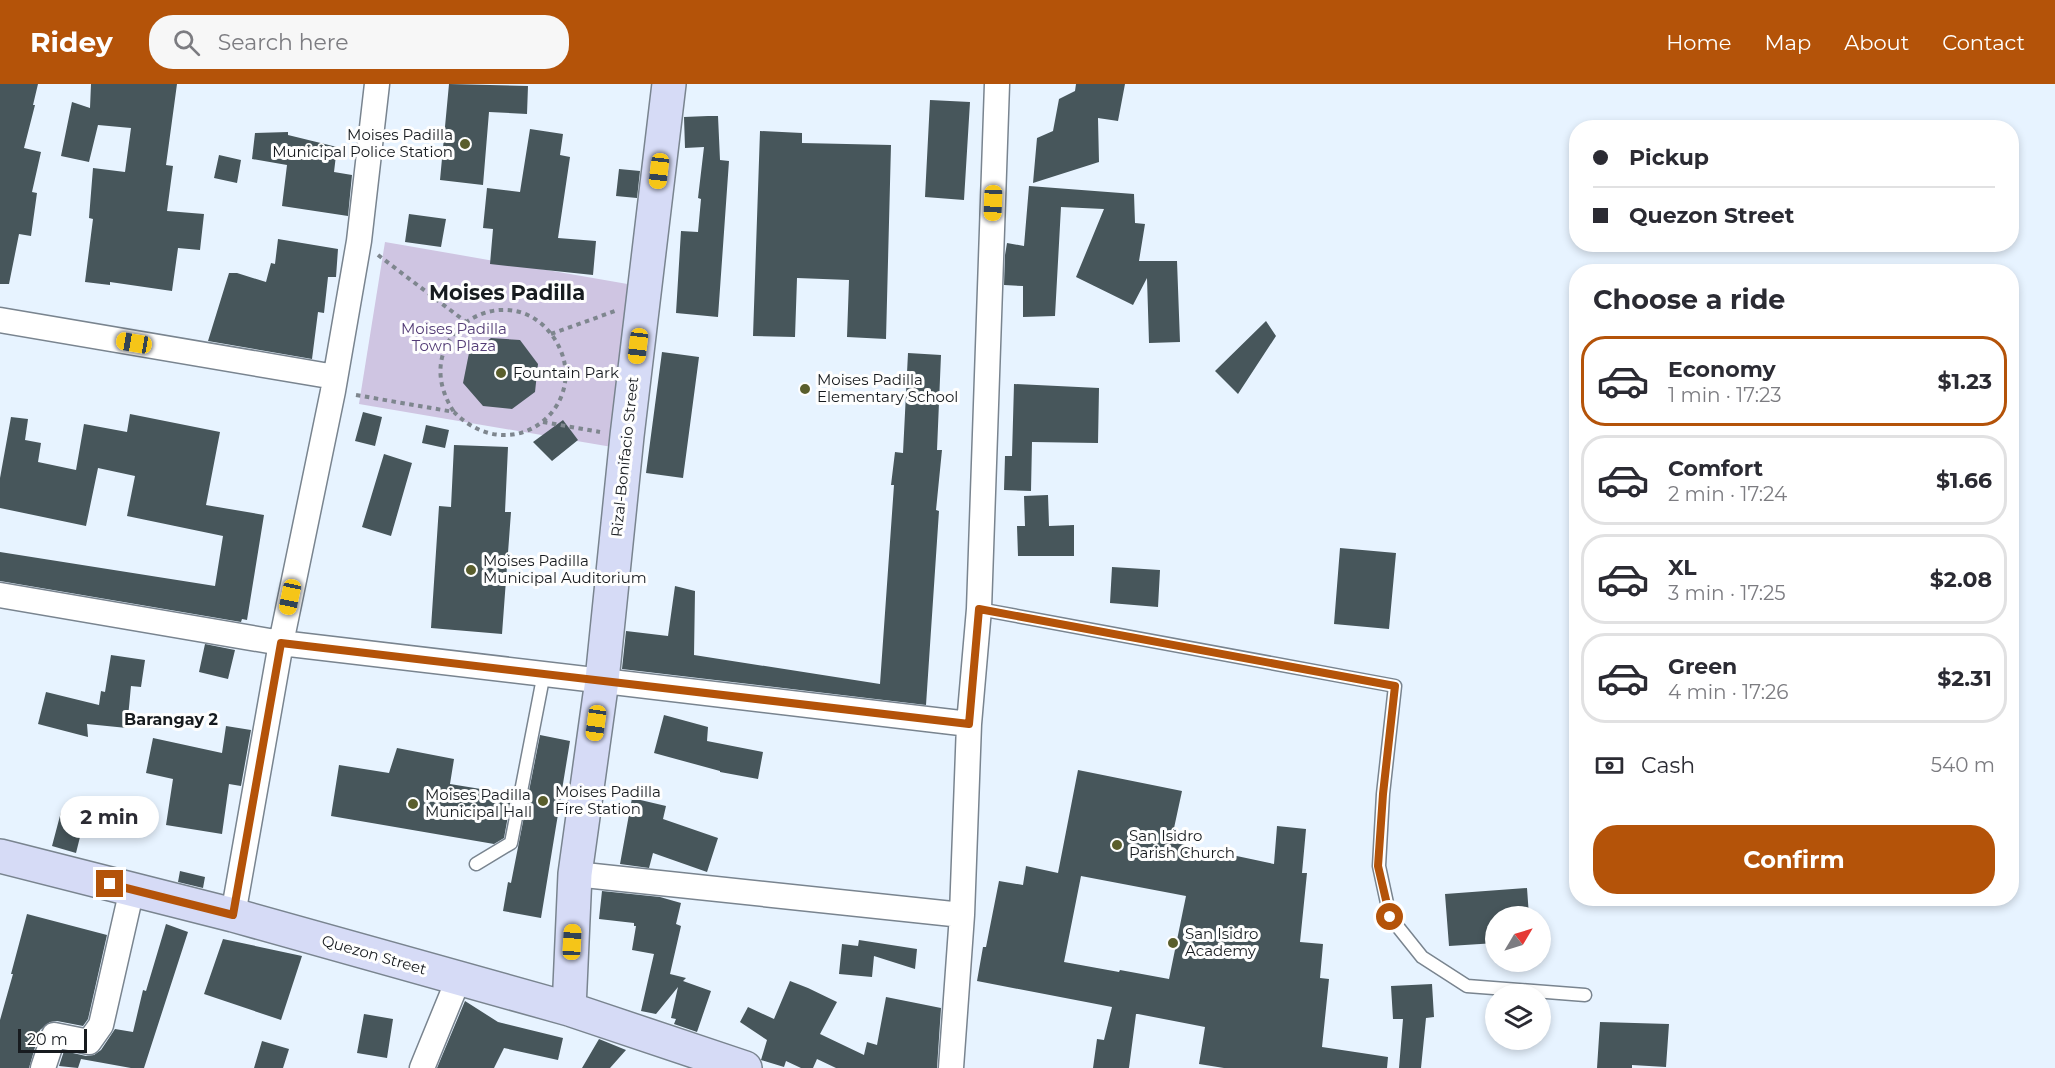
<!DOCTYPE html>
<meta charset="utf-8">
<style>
:root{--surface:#fff;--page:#f7f7f7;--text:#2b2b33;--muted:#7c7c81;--line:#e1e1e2;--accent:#b45309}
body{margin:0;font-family:Montserrat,sans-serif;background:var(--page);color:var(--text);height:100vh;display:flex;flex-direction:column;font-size:22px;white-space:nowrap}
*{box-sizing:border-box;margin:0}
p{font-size:20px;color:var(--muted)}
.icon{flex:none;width:33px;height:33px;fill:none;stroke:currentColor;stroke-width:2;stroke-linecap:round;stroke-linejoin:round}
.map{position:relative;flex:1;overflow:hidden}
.sheet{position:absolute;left:1569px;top:180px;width:450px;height:642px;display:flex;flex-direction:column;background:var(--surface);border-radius:24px;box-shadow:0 3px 9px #0003}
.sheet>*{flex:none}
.guide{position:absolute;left:1569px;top:36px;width:450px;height:132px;border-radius:24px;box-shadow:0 3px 9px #0003;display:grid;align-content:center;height:132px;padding:0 24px;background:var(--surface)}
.needle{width:39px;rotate:52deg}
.tools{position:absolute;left:1485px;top:822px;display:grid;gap:12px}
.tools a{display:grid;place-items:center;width:66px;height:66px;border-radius:50%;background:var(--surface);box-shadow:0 3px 9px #0003;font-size:30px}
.scale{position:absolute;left:18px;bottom:15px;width:69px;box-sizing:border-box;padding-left:6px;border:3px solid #171b1f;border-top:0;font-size:16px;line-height:21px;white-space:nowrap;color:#171b1f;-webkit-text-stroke:4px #fefefe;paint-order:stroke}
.end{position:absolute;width:27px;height:27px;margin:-14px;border:8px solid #b45309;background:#fff;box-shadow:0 0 0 3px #fff}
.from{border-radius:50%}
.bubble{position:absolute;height:42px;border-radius:21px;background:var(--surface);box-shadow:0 3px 9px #0003;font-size:20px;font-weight:700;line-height:42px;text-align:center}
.car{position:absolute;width:18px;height:36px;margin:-18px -9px;border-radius:8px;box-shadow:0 0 4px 2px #0007;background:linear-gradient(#f5c518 24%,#345 0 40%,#f5c518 0 76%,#345 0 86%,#f5c518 0)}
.guide b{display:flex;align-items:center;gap:21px;height:57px;font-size:22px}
.guide b+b{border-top:2px solid var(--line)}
.guide i{width:15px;height:15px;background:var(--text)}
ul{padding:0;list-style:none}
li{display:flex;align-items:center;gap:18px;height:90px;margin:0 12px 9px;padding:0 12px;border:3px solid var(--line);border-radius:24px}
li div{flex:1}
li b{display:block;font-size:22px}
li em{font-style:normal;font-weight:700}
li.current{border-color:var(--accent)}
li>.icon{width:54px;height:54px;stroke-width:1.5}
h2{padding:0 24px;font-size:27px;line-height:72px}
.pay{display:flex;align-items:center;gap:15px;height:66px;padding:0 24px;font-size:22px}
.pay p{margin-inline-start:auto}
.button{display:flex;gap:12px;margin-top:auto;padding:12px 24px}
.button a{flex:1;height:69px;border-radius:24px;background:var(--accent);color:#fff;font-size:24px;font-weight:700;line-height:69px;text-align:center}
header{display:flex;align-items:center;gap:36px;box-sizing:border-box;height:84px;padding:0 30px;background:var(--accent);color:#fff}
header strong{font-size:28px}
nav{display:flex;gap:33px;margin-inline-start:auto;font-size:21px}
.search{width:420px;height:54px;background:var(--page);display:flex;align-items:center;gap:15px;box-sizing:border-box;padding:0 21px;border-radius:24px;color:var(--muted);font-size:22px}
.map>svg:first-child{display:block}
.green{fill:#cfc5e2}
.building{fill:#47565b;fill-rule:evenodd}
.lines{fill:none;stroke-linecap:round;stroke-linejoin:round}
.lane-casing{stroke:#79848f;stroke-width:15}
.street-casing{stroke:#79848f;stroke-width:27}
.secondary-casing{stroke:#79848f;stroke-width:36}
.path{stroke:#7e868e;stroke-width:4;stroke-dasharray:4.5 4.5;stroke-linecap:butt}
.lane{stroke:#fff;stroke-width:12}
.street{stroke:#fff;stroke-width:24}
.secondary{stroke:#d6dbf6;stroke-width:33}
.route{stroke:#b45309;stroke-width:8}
.poi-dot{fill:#5a5e2c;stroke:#fefefe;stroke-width:2}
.labels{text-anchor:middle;stroke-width:6;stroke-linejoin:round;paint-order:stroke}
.poi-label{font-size:15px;fill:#171b1f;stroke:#fefefe;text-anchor:start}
.park-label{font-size:15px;fill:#533c76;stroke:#fefefe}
.street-label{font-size:15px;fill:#171b1f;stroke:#fefefe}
.neighbourhood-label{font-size:16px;font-weight:bold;fill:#171b1f;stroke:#fefefe}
.district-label{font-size:21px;font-weight:bold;fill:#171b1f;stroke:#fefefe}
</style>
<header>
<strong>Ridey</strong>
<div class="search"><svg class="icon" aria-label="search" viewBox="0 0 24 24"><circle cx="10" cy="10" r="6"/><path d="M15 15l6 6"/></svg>Search here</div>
<nav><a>Home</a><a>Map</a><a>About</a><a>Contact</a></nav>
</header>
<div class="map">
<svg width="2055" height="984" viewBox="0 0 2055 984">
<rect width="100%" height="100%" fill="#e7f3ff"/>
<!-- green -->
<path class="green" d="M385,158L639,202L612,363L359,320Z"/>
<!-- building -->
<path class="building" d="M0,0H38L33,21H35L24,64L41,68L32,108L37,109L31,152L19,150L9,200H0Z
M91,0H177L166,81L173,82L167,127L204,130L200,166L178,164L172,207L110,198V201L85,198L93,135L89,134L93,84L125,88L131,44L98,41L89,78L61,72L72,18L90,24Z
M449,0L528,2L527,30L489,28L483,101L440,96Z
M1076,0H1125L1118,37L1098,34L1099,78L1033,99L1037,54L1053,47L1059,15L1075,7Z
M930,16L970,18L964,116L925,113Z
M708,32H718L720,76L729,77L718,233L676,229L681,147L698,148L701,115L698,114L704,63L685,64L684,33Z
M530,45L563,50L560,71L570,73L558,154L596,157L593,191L490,180L493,145L483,144L487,104L520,108Z
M760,47L802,49V59L891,61L886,255L847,253L849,196L797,194L795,253L753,252Z
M288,48V51L337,63L334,88L352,91L348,132L282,122L287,81L252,75L255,49Z
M219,71L241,76L237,99L214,94Z
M619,85L640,87L637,114L616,112Z
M1029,102L1134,110L1135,139L1145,140L1139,177H1177L1180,258L1149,259L1147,194L1133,221L1076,193L1104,125L1061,123L1055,232L1023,233V202L1004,201L1005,171L1007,159L1024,162Z
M409,130L446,135L441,163L405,158Z
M278,155L338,165L336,193H328L324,229L318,228L312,275L208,257L229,189H237L266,198L271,179L275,180Z
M1266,237L1276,252L1238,310L1215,287Z
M491,254L520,256L538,280L535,308L512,325L483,322L463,299L469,269Z
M662,268L699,273L683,394L646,389Z
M908,269L941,271L937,366H942L936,426L939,427L926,621L622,585L626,547L668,552L675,502L695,507L694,571L880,600L894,401H891L895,368L903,369Z
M1014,300L1099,304L1098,359L1032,358L1031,407L1004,406L1005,372H1012Z
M363,328L382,333L375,362L355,357Z
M130,330L220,348L206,421L264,431L247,536L242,535L241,538L0,497V468L215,502L223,452L127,432L135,392L98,384L86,442L0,424V394L11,333L28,335L25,356L41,359L38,378L76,386L84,340L127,348Z
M563,336L578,356L552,377L533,358Z
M426,341L449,346L445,364L422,359Z
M454,361L508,363L505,428H511L502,550L431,544L439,422L451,423Z
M384,370L412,379L391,452L362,443Z
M1048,411L1049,442L1074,441V472H1018L1017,442H1025L1024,412Z
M1340,464L1396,469L1389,545L1334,540Z
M1112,483L1160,486L1158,523L1110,519Z
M205,560L235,566L228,595L199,588Z
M111,571L145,576L141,603L131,602L127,644L87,640L88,653L38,640L46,608L99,621L101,607L105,608Z
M664,631L708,643L707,657L763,668L758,695L720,688V687L654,669Z
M226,642L251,646L241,702L229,700L222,750L166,741L173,695L146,689L153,654L222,669Z
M540,651L570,657L541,834L503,827L508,798L511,799Z
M397,664L454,675L450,700L512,710L504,754L494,760L331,732L339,681L389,689Z
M1078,686L1182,707L1171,758L1274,780L1277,742L1306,745L1302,789H1307L1300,858L1323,860L1320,894L1329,895L1322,963L1388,973L1387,984H1224L1199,980L1205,943L1138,930H1136L1129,984H1093L1097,955L1104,956L1112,923L977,897L983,863H986L999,797L1023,801L1026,782L1058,789ZM1081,792L1186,812L1169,895L1120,886L1119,888L1064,878Z
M632,714L666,722L663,735L718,754L707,788L653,769L649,784L620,780Z
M61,728L85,733L76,769L52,762Z
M180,787L205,793L203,804L178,798Z
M1527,804L1529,832H1496V859L1449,862L1445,810Z
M602,807L660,813L681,819L676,840L681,842L670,890L686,894L683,897L711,907L697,948L674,940L676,935L671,934L678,903L656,930L641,927L654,870L632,866L636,842H634V839L599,835Z
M27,830L107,851L88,935L83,942L57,937L50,938L40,946L29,984H0V936L13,890H11Z
M166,840L188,848L144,984H131L81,975L78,984L59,982L64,967L86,972L94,971L101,966L115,945L133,948L143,906L146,907Z
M223,855L302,872L281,936L204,910Z
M859,856L917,865L915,885L874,872L872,893L839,890L842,860L858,862Z
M790,897L808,904L837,918L820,950L864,971L867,958L877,961L886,913L941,924L937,984H836L817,975L813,984H801L786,977L784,983L761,976L767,956L740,938L748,923L774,935Z
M1432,900L1434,933L1426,934L1421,984H1399L1403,935H1393L1391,902Z
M465,917L498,938L563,954L558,976L504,964L494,984H437Z
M364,930L393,935L387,974L357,969Z
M1600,938L1669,940L1666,983L1632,981V984H1597Z
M599,955L626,966L610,984H582Z
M262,957L289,965L283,984H254Z"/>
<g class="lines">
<defs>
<path id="lane" d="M979,525L1395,602L1383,710L1379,782L1390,833L1422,873L1467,902L1585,911
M476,780L511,759L544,589"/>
<path id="street" d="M0,236L335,293
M0,511L281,559L969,640
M575,790L962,831
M233,831L281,559L333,307L359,157L377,0
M43,984L54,951L89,958L101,941L132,805
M422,984L458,896
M951,984L962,831L969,640L979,525L997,0"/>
<path id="secondary" d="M0,772L233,831L569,925L745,984
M569,925L575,790L602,596L627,352L669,0"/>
</defs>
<!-- lane casing -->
<use href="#lane" class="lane-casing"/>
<!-- street casing -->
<use href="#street" class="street-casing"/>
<!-- secondary casing -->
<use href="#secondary" class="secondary-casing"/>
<!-- path -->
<path class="path" d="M378,171L466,238
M551,250L615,227
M356,311L454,328C515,389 596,317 554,254C509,187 403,251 454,328
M543,338L600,348"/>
<!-- lane -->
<use href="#lane" class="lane"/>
<!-- street -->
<use href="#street" class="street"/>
<!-- secondary -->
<use href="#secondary" class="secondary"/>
</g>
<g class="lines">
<!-- route -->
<path class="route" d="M110,800L233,831L281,559L969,640L979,525L1395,602L1383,710L1378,782L1390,833"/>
</g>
<!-- markers -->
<g class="poi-dot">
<circle cx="465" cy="60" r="6"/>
<circle cx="501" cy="289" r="6"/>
<circle cx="805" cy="305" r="6"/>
<circle cx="471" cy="486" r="6"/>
<circle cx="543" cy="717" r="6"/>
<circle cx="413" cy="720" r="6"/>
<circle cx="1117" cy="761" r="6"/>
<circle cx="1173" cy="859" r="6"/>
</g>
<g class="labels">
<!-- poi labels -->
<g class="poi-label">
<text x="453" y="56" text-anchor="end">Moises Padilla<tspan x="453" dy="17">Municipal Police Station</tspan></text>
<text x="513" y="294">Fountain Park</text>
<text x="817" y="301">Moises Padilla<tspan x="817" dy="17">Elementary School</tspan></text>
<text x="483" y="482">Moises Padilla<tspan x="483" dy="17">Municipal Auditorium</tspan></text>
<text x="555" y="713">Moises Padilla<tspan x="555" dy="17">Fire Station</tspan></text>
<text x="425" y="716">Moises Padilla<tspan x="425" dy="17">Municipal Hall</tspan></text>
<text x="1129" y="757">San Isidro<tspan x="1129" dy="17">Parish Church</tspan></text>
<text x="1185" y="855">San Isidro<tspan x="1185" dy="17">Academy</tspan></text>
</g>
<!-- park labels -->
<g class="park-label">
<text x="454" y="250">Moises Padilla<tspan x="454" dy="17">Town Plaza</tspan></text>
</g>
<!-- street labels -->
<g class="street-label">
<text transform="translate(625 373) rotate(-84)" y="5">Rizal-Bonifacio Street</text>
<text transform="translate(374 871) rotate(16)" y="5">Quezon Street</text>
</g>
<!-- neighbourhood labels -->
<g class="neighbourhood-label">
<text x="171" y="641">Barangay 2</text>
</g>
<!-- district labels -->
<g class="district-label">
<text x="507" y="216">Moises Padilla</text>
</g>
</g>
</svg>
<div class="tools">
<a><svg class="needle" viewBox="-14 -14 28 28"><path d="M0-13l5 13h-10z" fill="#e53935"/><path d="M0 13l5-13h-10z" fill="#7c7c81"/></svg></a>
<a><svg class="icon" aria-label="layers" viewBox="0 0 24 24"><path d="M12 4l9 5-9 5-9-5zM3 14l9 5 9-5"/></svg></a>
</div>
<div class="scale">20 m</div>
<i class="end from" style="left:1390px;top:833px"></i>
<i class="end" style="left:110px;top:800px"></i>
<div class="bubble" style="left:60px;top:712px;width:99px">2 min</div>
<i class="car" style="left:659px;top:87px;rotate:187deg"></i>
<i class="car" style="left:993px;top:119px;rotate:182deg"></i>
<i class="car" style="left:134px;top:259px;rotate:280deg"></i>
<i class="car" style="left:638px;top:262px;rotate:187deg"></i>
<i class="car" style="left:290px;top:513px;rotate:192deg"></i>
<i class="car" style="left:596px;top:639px;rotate:188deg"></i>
<i class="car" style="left:572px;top:858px;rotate:3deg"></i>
<div class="guide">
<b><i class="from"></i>Pickup</b>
<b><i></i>Quezon Street</b>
</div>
<section class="sheet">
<h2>Choose a ride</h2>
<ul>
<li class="current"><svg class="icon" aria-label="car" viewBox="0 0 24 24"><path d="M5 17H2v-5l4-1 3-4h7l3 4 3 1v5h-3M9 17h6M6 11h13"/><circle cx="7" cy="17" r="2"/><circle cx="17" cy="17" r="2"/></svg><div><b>Economy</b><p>1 min · 17:23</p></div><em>$1.23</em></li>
<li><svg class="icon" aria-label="car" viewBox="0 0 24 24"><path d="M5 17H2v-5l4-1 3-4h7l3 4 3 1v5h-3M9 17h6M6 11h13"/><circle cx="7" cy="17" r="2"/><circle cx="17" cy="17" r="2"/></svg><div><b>Comfort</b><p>2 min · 17:24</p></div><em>$1.66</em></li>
<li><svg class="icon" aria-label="car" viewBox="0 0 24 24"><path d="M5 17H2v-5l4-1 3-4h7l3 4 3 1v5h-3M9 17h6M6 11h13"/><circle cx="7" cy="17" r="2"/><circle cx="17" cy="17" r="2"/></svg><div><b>XL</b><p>3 min · 17:25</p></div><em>$2.08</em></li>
<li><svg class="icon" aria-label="car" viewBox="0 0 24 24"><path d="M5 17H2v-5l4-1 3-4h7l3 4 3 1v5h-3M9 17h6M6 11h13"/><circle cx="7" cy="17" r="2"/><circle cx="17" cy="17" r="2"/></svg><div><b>Green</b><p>4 min · 17:26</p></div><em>$2.31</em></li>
</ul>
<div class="pay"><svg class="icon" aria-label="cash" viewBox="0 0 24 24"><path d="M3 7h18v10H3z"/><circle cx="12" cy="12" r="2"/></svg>Cash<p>540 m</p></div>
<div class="button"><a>Confirm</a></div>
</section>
</div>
